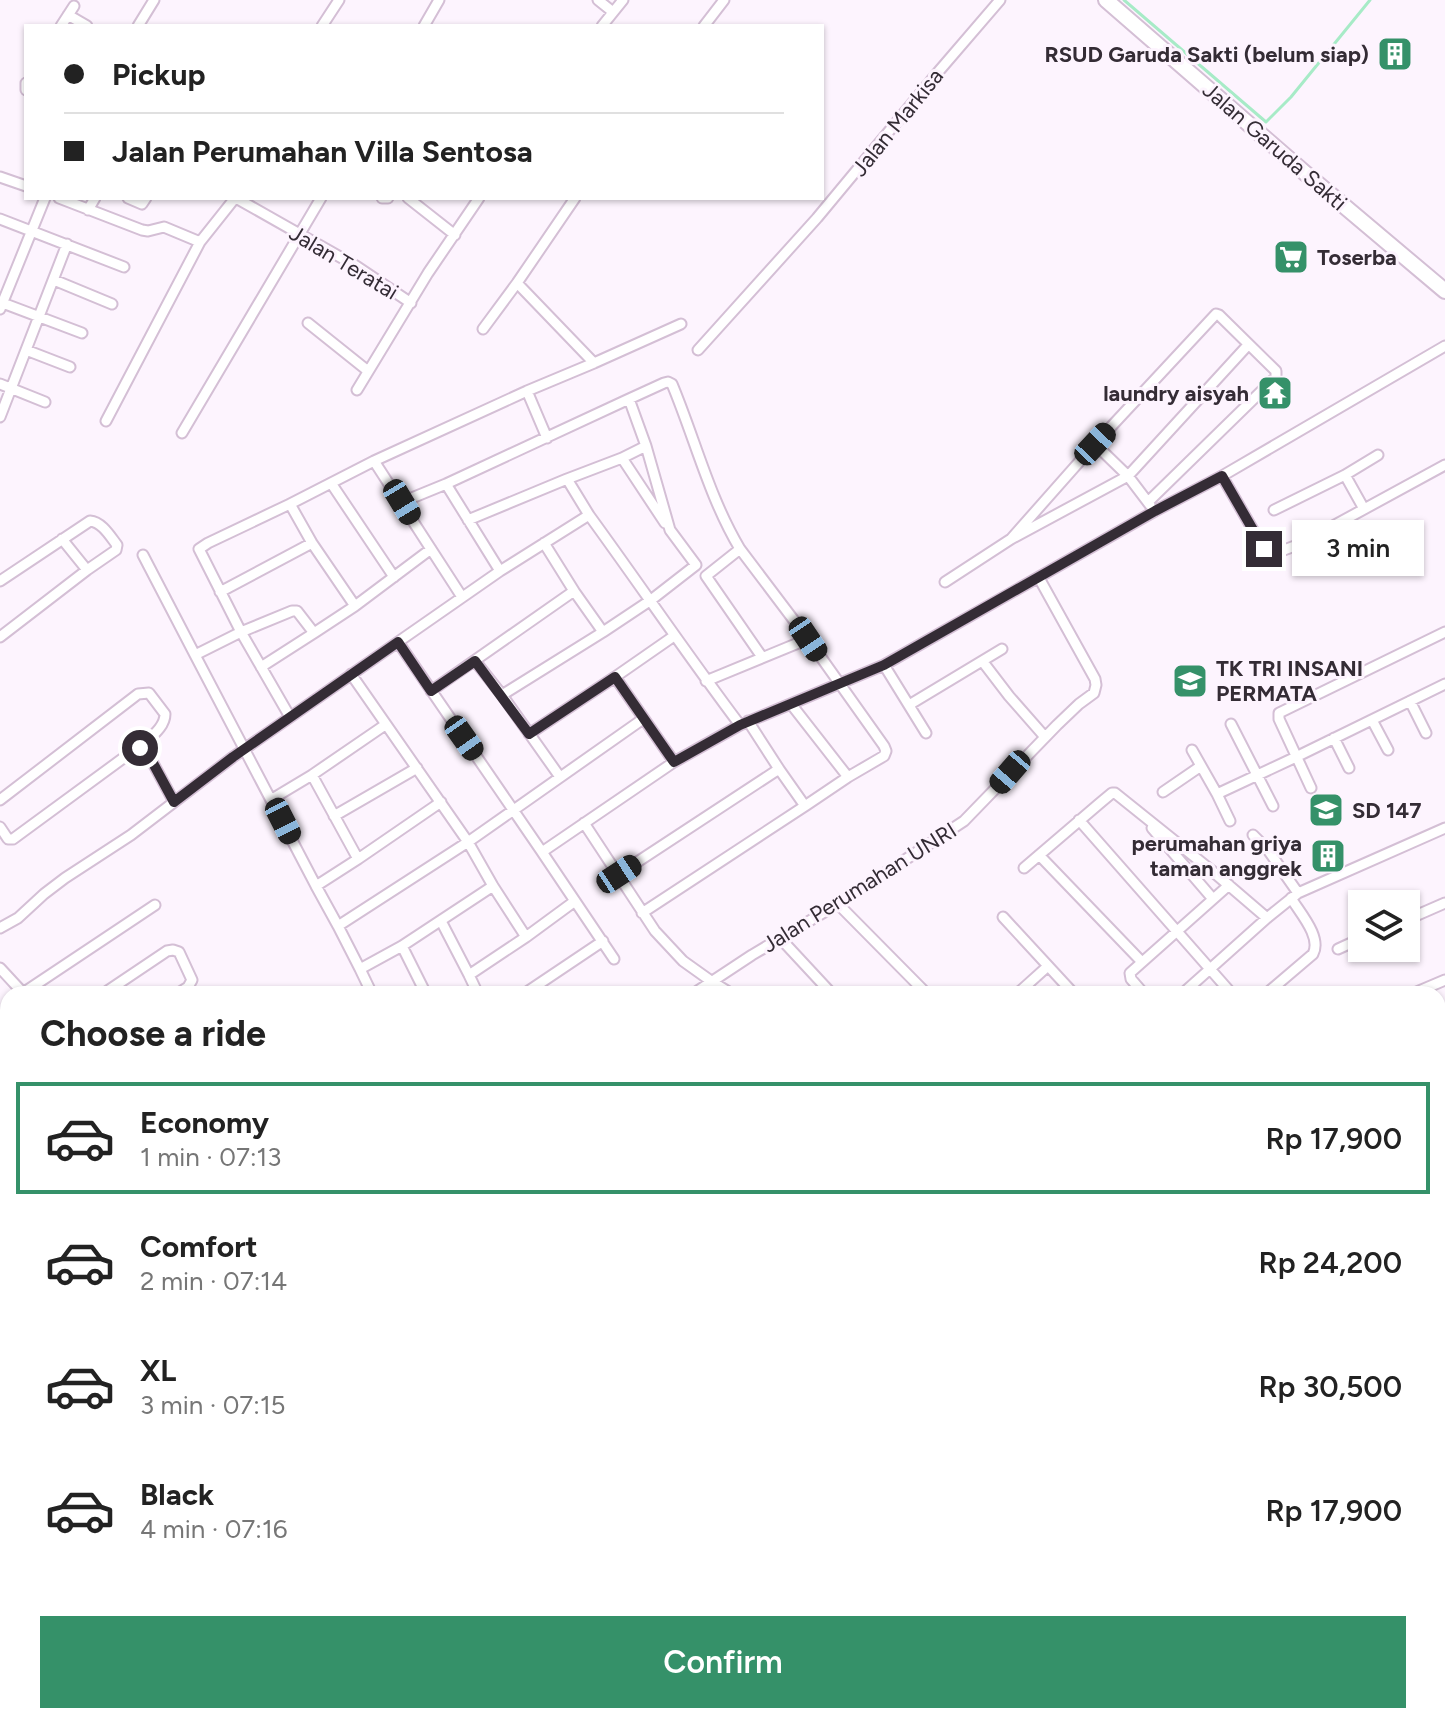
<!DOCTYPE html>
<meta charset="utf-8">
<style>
:root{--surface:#fff;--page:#f2f2f2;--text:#222;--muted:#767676;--line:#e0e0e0;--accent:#359169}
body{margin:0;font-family:Figtree,sans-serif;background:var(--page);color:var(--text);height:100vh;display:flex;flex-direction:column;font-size:30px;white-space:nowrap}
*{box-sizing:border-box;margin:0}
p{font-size:26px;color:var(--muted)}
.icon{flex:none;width:44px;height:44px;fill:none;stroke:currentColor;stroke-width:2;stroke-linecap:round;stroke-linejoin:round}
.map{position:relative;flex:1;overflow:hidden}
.details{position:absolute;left:0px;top:986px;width:1446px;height:738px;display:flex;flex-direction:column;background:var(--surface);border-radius:24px 24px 0 0;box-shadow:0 2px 6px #0004}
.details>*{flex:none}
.banner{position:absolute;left:24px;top:24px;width:800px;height:176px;border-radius:0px;box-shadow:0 2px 6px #0004;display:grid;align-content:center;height:176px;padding:0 40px;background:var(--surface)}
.buttons{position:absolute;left:1348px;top:890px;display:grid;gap:16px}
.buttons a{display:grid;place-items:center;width:72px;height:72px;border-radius:0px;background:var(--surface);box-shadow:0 2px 6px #0004;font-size:40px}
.end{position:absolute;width:36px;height:36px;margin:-18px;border:10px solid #342c35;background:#fff;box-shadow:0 0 0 4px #fff}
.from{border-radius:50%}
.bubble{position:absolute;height:56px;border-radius:0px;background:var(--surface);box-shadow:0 2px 6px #0004;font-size:26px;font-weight:600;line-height:56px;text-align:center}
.car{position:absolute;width:24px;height:48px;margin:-24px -12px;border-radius:10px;box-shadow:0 0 6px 2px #0007;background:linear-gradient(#222 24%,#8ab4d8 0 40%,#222 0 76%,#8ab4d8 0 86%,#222 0)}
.banner b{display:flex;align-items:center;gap:28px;height:76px;font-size:30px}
.banner b+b{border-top:2px solid var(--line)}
.banner i{width:20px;height:20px;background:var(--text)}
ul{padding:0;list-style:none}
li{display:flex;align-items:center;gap:24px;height:112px;margin:0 16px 12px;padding:0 24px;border:4px solid transparent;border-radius:0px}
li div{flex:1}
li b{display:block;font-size:30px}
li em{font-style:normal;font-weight:600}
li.selected{border-color:var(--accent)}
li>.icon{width:72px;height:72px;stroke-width:1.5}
h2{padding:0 40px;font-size:36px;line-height:96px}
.cta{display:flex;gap:16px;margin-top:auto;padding:16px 40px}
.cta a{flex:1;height:92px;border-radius:0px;background:var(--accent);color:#fff;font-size:32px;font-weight:600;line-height:92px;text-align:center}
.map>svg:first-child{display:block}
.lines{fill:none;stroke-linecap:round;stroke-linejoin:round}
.stream{stroke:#a7ebc7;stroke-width:3}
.minor-casing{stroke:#d4bfd5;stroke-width:13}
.highway-casing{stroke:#d4bfd5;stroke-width:18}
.minor{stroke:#fff;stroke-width:9}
.highway{stroke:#fff;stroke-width:14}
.route{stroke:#342c35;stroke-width:10}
.labels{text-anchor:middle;stroke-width:6;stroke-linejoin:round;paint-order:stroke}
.poi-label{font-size:22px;font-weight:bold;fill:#342c35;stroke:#fdf4fe;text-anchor:end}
.street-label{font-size:22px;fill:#342c35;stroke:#fdf4fe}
</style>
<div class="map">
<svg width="1445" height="1723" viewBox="0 0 1445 1723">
<rect width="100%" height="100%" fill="#fdf4fe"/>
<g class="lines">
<!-- stream -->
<path class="stream" d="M1124,0L1266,122L1291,97L1370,0"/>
<defs>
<path id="minor" d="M598,0L613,12
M68,15L87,26
M61,26L74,6
M138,26L154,0
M322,26L339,0
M424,26L439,0
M602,26L623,0
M704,26L724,0
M26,83V90
M0,177L26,186
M59,198L142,230L148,231L164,227L200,242
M128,198L142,204L146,198
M236,198L356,266L411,303
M382,198H388
M408,198L455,235
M88,210L95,198
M0,219L124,267
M54,280L112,304
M517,283L594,363
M0,302L82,333
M0,309L45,198
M308,323L368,371
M483,329L517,283L575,198
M26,350L70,367
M698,350L817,218L939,71L1000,0
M0,384L45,402
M357,390L428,273L479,198
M527,391L547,438
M629,399L664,383L668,382L672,384C695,439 709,497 740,549L808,639L884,746L886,751L884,756L848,777L805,806
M0,417L67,244
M106,421L200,242L235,198
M182,433L321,198
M1095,444L1216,314L1219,315L1276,371V377L1148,502
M622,458L646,446
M1345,475L1364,509
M1222,476L1264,549L1276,553L1300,544L1445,465
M567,479L622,458L665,523
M331,483L394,577
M446,484L500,571
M402,502L446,484L629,399L646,446L670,530L696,565L651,600L603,632L574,591L431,691
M290,504L312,543L355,606L314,633
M1274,510L1345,475L1378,455
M468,520L567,479L589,515
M62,539L87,570
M1011,539L1128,476L1248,345
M544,543L574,591
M740,549L706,576L762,657
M143,555L195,655
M0,581L90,521C102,522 110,536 117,545L116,550L87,570L0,637
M945,582L1011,539L1095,444L1128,476L1150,505
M220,592L312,543
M462,597L374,461L527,391L594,363L681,324
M355,606L431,549
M398,642L500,571L589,515C640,585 688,656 740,725
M475,661L502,695L560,777
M983,662L1009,696L1045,737
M884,665L926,733
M261,667L314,633L297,611H292L241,632L195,655L316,886L358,859L312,775
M351,674L468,842L643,719
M615,677L674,636
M706,681L808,639
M502,695L603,632
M1410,701L1426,733
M791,704L848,777
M909,705L1002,649
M290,717L241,632L199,549L208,543L290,504L374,461
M1372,720L1388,750
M1231,724L1273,806
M529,734L615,677L674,762
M1334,738L1349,768
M1192,750L1217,794L1296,757L1445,684
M1311,788L1279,719V713L1445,632
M1163,792L1201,766
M1217,794L1230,821
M272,799L312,775L385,725
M0,800L138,694L149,693L165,714C165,728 149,738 140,748
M334,816L417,768
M1079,820L1232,994
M584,823L655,931L683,961L711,981L732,994
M0,827L8,839H13L137,748L143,749L147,752L174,802
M1152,828L1213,899
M1253,835L1268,850L1298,893
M542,852L614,959
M1039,855L1141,961
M358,859L441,802
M1024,868L1100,803L1112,793H1115L1211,870L1267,918
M619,874L779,769L748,721
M316,886L338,926L468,842L493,886L526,937L575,901
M838,904L927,994
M642,913L805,806L779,769
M1003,917L1074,994
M1406,920L1445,903
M441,921L469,975L526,937
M338,926L360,969L402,946L493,886
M0,928L18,918L44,894L65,878L131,835L233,757L398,642L542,852L674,762L740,725L884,665L1155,511L1222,476L1445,346
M780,938L832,994
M402,946L426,994
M1338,949L1362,938
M0,968L24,994
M360,969L372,994
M469,975L478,994
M23,993L155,905
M103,994L167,951L173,950L179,952L192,980L188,987L177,994
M524,994L603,941
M693,994L752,955L838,904L964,821L1057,725L1079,704L1094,693L1096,685L1095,679L1039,578
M1017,994L1048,966
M1144,994L1131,979L1130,973L1229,885
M1182,994L1267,918L1298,893L1445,828
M1266,994L1313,954C1322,937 1300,913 1291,898
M1412,994L1445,980
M0,1024L8,1033
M1438,1097L1445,1094
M1443,1234L1445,1240
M1438,1319L1445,1316
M1438,1463L1445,1461
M1438,1519L1445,1527
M0,1617L8,1616
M1438,1626L1445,1666
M784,1716L786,1723
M926,1716V1723
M1112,1716L1118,1723
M1169,1716L1175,1723
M1274,1716L1275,1723"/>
<path id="highway" d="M1106,0L1305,173L1445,291"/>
</defs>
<!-- minor casing -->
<use href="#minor" class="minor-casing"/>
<!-- highway casing -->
<use href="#highway" class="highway-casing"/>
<!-- minor -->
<use href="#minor" class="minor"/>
<!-- highway -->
<use href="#highway" class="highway"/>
</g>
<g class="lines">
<!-- route -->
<path class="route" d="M140,748L147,752L174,802L233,757L398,642L431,691L475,661L529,734L615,677L674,762L740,725L884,665L1155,511L1222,476L1264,549"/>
</g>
<!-- icons -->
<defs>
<symbol id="building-square" viewBox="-11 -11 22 22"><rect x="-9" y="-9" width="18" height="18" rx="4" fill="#359169" stroke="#fdf4fe"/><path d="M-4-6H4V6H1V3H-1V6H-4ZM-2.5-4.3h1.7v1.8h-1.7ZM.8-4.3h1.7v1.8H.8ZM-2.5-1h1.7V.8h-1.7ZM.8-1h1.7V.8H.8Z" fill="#fff"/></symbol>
<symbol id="supermarket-square" viewBox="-11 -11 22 22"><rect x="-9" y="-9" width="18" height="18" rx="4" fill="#359169" stroke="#fdf4fe"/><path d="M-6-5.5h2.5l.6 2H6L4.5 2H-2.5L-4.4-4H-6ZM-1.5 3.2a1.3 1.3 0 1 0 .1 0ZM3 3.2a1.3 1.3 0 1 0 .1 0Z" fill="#fff"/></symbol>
<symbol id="temple-square" viewBox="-11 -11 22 22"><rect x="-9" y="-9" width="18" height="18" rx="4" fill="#359169" stroke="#fdf4fe"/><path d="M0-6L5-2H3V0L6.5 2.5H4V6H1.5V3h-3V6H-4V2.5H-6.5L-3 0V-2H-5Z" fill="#fff"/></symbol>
<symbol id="school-square" viewBox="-11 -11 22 22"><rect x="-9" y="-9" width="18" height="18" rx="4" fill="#359169" stroke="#fdf4fe"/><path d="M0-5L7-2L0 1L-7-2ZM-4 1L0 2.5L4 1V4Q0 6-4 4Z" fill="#fff"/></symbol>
</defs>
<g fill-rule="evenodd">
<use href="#building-square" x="1375" y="34" width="40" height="40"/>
<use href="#supermarket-square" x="1271" y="237" width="40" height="40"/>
<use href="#temple-square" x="1255" y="373" width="40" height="40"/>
<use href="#school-square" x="1170" y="661" width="40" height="40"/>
<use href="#school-square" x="1306" y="790" width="40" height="40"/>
<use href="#building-square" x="1308" y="836" width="40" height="40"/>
</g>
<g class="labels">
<!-- poi labels -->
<g class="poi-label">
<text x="1369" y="62">RSUD Garuda Sakti (belum siap)</text>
<text x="1317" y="265" text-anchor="start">Toserba</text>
<text x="1249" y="401">laundry aisyah</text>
<text x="1216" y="676" text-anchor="start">TK TRI INSANI<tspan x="1216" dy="25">PERMATA</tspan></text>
<text x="1352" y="818" text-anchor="start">SD 147</text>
<text x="1302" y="851">perumahan griya<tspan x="1302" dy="25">taman anggrek</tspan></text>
</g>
<!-- street labels -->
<g class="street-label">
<text transform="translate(897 122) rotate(-51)" y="8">Jalan Markisa</text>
<text transform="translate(1275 146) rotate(41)" y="8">Jalan Garuda Sakti</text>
<text transform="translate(344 262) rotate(31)" y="8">Jalan Teratai</text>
<text transform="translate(859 887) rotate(-32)" y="8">Jalan Perumahan UNRI</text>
</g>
</g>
</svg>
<div class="buttons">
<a><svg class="icon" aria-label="layers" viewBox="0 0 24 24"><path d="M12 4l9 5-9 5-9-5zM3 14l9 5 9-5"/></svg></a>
</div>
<i class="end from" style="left:140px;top:748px"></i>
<i class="end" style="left:1264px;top:549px"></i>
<div class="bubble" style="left:1292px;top:520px;width:132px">3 min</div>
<i class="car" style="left:1095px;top:444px;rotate:43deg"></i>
<i class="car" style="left:402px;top:502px;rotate:149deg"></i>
<i class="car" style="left:808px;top:639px;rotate:146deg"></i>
<i class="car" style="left:464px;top:738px;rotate:145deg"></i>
<i class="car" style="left:1010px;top:772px;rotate:221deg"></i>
<i class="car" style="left:283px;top:821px;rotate:153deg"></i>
<i class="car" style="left:619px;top:874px;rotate:57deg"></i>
<div class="banner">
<b><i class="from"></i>Pickup</b>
<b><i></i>Jalan Perumahan Villa Sentosa</b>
</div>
<section class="details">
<h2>Choose a ride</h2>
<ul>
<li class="selected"><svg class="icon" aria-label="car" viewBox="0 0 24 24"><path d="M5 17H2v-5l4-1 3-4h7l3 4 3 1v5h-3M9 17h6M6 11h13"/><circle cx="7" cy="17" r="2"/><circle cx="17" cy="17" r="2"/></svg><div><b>Economy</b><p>1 min · 07:13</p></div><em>Rp 17,900</em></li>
<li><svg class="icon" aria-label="car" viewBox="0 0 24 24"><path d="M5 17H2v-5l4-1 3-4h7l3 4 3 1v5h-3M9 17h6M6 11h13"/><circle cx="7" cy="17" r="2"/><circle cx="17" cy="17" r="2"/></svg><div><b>Comfort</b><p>2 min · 07:14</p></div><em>Rp 24,200</em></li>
<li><svg class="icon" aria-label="car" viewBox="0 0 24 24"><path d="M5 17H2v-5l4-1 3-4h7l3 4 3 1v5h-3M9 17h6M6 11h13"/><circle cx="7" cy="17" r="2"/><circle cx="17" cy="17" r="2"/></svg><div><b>XL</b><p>3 min · 07:15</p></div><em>Rp 30,500</em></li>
<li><svg class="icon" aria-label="car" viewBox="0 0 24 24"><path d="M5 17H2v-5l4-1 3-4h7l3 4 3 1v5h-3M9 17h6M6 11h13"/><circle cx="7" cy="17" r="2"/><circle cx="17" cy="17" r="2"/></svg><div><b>Black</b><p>4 min · 07:16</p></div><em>Rp 17,900</em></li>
</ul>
<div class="cta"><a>Confirm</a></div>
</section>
</div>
